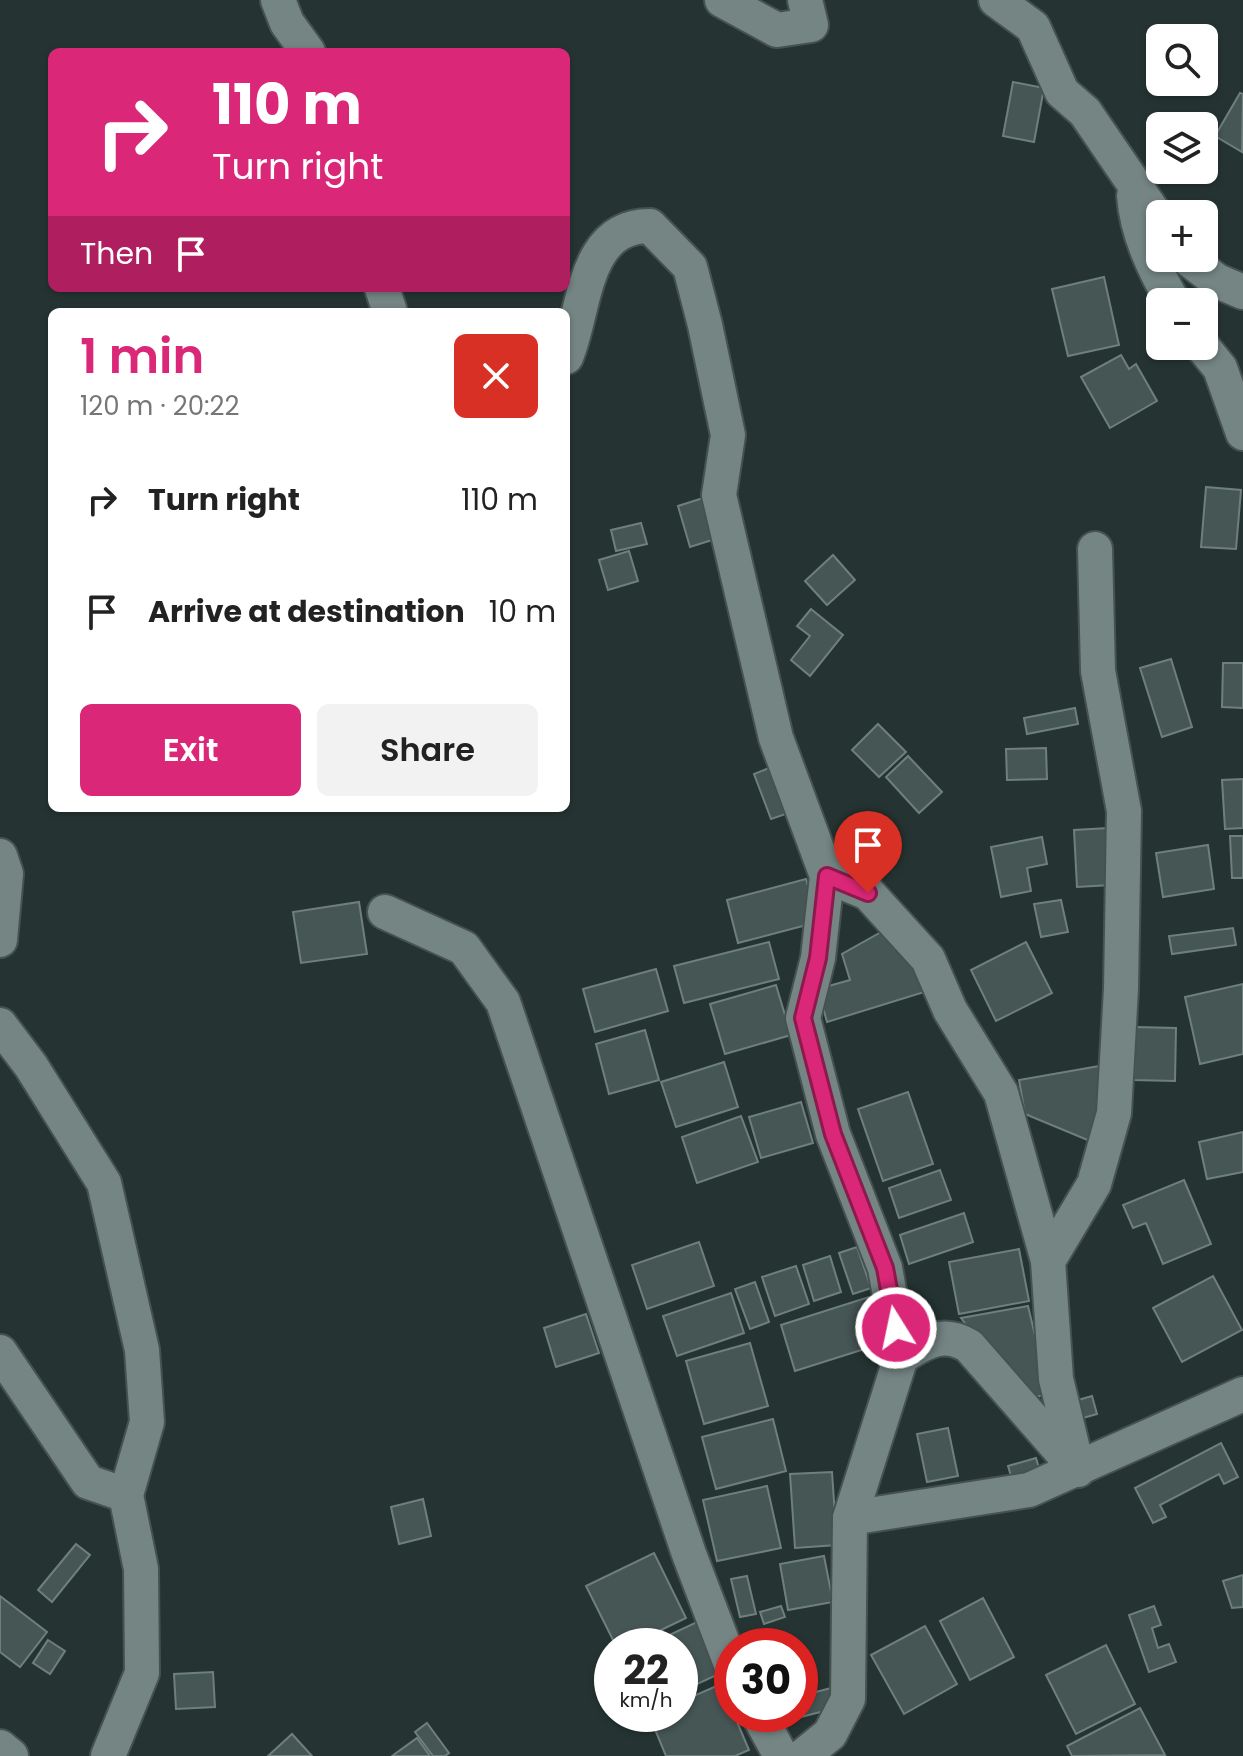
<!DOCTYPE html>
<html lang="en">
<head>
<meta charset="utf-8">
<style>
  :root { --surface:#fff; --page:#f2f2f2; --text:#222; --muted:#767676; --accent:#db2777 }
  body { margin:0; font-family:Poppins,sans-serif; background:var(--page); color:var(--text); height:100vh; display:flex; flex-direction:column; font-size:30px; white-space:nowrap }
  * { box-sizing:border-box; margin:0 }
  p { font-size:26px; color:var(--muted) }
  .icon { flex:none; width:44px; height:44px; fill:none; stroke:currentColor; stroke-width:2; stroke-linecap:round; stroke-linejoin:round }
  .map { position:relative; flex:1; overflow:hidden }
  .sheet { position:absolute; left:48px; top:308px; width:522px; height:504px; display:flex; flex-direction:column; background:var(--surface); border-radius:12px; box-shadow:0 2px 6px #0004 }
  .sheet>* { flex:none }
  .top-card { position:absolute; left:48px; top:48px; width:522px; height:244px; border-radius:12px; box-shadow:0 2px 6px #0004; background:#db2777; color:#fff; overflow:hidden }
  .controls { position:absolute; left:1146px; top:24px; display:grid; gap:16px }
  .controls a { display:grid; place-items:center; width:72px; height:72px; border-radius:12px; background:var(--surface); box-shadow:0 2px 6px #0004; font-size:40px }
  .speed { position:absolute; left:594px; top:1628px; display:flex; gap:16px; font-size:40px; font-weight:700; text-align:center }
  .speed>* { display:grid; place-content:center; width:104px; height:104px; border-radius:50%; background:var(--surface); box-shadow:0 2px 6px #0004; line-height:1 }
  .speed small { font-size:20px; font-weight:400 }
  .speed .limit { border:12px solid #d22; background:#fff; color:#111 }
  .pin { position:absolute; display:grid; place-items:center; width:68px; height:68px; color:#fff; margin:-82px -34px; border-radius:50% 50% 50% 0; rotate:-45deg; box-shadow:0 0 8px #0007 }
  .pin .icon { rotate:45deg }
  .me { position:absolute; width:88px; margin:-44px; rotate:350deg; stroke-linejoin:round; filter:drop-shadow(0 0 6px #0008) }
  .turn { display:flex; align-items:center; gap:28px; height:168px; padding:0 32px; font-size:36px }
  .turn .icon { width:104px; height:104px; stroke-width:2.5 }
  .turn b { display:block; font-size:56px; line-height:68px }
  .then { display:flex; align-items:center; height:76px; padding:0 32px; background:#0003; gap:16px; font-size:30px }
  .round { display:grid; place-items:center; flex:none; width:84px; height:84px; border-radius:12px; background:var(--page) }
  .headline { display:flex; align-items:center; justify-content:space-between; height:136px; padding:0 32px }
  h1 { font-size:48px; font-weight:600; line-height:60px; color:var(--accent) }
  .primary-button { display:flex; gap:16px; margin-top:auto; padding:16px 32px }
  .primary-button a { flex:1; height:92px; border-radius:12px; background:var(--accent); color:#fff; font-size:32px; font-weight:600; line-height:92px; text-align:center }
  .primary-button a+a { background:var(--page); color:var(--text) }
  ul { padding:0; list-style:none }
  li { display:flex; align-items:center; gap:24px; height:112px; padding:0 32px }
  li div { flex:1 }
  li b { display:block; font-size:30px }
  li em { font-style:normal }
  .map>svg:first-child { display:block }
  .building { fill:#465654; stroke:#6e7f7d; stroke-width:2 }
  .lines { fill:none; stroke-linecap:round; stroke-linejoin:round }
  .street-casing { stroke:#465251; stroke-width:38 }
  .street { stroke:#748584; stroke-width:34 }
  .route-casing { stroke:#8e194d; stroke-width:20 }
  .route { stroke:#db2777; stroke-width:14 }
</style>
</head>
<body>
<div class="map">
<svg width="1243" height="1756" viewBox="0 0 1243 1756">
  <rect width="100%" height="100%" fill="#253432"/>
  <g class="building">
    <polygon points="1013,82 1044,88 1034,142 1003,136"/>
    <polygon points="1240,93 1243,94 1242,152 1215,136"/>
    <polygon points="1104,277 1119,345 1068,356 1052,289"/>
    <polygon points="1121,355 1129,369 1136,364 1157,401 1110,428 1081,377"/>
    <polygon points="1206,487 1241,490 1236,549 1201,547"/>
    <polygon points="703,498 715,539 690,547 678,506"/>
    <polygon points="641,523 647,544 616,551 611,530"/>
    <polygon points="629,551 638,581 608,590 599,560"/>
    <polygon points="833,555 855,580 827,605 805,581"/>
    <polygon points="811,609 843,635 810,676 791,660 810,636 797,626"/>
    <polygon points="1171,659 1192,727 1162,737 1140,668"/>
    <polygon points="1223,663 1243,663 1243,708 1222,707"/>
    <polygon points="1075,708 1078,724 1027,734 1024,718"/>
    <polygon points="878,724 906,752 879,777 852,750"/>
    <polygon points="1046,748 1047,779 1007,780 1006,749"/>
    <polygon points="908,756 942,792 919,813 886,777"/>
    <polygon points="769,768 786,814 771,819 754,774"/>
    <polygon points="1243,779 1243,828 1225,829 1222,780"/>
    <polygon points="1108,828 1111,885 1077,887 1074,830"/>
    <polygon points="1230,836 1243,836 1243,878 1232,878"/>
    <polygon points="1042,837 1047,864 1027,868 1031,891 1001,897 991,847"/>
    <polygon points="1208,845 1214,889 1163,897 1156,853"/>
    <polygon points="806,879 818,922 738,943 727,900"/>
    <polygon points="1061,900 1068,932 1041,937 1034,904"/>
    <polygon points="359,902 367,954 301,963 293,912"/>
    <polygon points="890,927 934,989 827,1022 818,989 850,980 842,954"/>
    <polygon points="1233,928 1236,945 1172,954 1169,936"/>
    <polygon points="769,942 779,979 684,1003 674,966"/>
    <polygon points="1026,942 1052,993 996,1021 971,970"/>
    <polygon points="656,969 668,1011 595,1032 583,989"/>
    <polygon points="1243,984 1243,1054 1200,1064 1185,997"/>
    <polygon points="776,985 791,1035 725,1054 710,1004"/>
    <polygon points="1135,1027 1176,1028 1175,1081 1134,1080"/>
    <polygon points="645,1030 659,1080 609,1094 596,1044"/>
    <polygon points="724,1062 738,1107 676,1127 661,1082"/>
    <polygon points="1105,1065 1102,1146 1025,1114 1019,1080"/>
    <polygon points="908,1092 933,1164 883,1181 858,1109"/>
    <polygon points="801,1102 813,1143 761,1158 749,1117"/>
    <polygon points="741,1116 758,1162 697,1183 682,1137"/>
    <polygon points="1243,1132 1243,1172 1207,1179 1199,1142"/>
    <polygon points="940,1170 951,1200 899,1218 889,1188"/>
    <polygon points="1184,1180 1211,1244 1163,1264 1146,1223 1133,1228 1123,1205"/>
    <polygon points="964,1213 973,1242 909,1264 900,1235"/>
    <polygon points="699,1242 714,1286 647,1309 632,1265"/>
    <polygon points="857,1247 871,1288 853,1294 839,1253"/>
    <polygon points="1019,1249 1029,1301 959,1314 949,1262"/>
    <polygon points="830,1256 841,1292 814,1301 803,1265"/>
    <polygon points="796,1266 809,1304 775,1316 762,1277"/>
    <polygon points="1213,1276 1242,1330 1182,1362 1153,1308"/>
    <polygon points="755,1282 769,1322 750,1329 735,1289"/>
    <polygon points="731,1293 744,1333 677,1356 663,1316"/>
    <polygon points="872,1296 874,1346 795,1371 781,1325"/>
    <polygon points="1028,1306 1049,1394 1022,1400 961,1318"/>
    <polygon points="586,1314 599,1353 556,1367 544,1328"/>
    <polygon points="750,1343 768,1406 704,1424 686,1361"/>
    <polygon points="1092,1396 1097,1414 1083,1418 1078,1400"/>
    <polygon points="773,1419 786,1471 716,1489 702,1437"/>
    <polygon points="948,1428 958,1476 927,1482 917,1434"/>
    <polygon points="1221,1443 1238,1477 1224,1484 1219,1474 1160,1505 1166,1517 1153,1523 1135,1488"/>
    <polygon points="1036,1458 1041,1475 1013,1483 1008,1466"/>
    <polygon points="832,1472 837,1545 795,1548 790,1474"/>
    <polygon points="767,1486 781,1548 717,1561 703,1500"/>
    <polygon points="423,1499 431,1536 399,1544 391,1507"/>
    <polygon points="76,1544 90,1555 52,1602 38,1590"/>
    <polygon points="654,1553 686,1618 628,1646 616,1646 586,1586"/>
    <polygon points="824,1556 833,1602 788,1610 780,1564"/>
    <polygon points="1243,1575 1243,1607 1232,1608 1223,1581"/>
    <polygon points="747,1576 756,1614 740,1617 731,1579"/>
    <polygon points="0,1596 47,1632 20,1667 0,1652"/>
    <polygon points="983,1598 1014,1657 970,1680 940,1621"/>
    <polygon points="781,1606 785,1617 764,1624 760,1612"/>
    <polygon points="1154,1606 1161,1625 1152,1628 1158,1648 1169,1644 1176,1662 1149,1672 1129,1615"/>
    <polygon points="697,1622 721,1673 680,1692 680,1646 646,1646"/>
    <polygon points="925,1626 957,1684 904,1714 871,1655"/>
    <polygon points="48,1640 65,1651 50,1674 33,1663"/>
    <polygon points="1106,1645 1135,1704 1076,1734 1046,1675"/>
    <polygon points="213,1672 215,1707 176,1709 174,1674"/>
    <polygon points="721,1684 749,1750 735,1756 666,1756 649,1715 680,1714 680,1702"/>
    <polygon points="835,1687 840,1707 793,1719 792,1714 800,1714 800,1696"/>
    <polygon points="1140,1708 1165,1755 1072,1756 1067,1746"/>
    <polygon points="427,1723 449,1753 445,1756 433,1756 415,1732"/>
    <polygon points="292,1734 312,1756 268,1756"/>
    <polygon points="417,1738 430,1756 392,1756"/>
  </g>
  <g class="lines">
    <g class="street-casing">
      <g id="street">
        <polyline points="278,0 287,23 308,52"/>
        <polyline points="722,0 777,30 811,25 805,0"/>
        <polyline points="996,0 1033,27 1062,92 1085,112 1160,222"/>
        <path d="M1134 196C1137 234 1154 269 1173 302"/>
        <polyline points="1187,258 1217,281 1243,292"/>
        <polyline points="382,288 390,312"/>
        <polyline points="1202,346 1220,368 1243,433"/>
        <path d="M566 357C586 309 582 226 650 226L690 267 705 325 728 435 719 495 776 738 827 876 818 958 803 1018 833 1134 885 1268 901 1357 850 1518 848 1699 830 1734 803 1756"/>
        <polyline points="0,856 6,874 0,940"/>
        <polyline points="827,876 868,893 928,959 950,1010 1001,1093 1048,1261"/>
        <polyline points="385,912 464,948 503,1002 689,1554 732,1667"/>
        <polyline points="0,1025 31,1066 104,1183 142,1350 147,1422 126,1495 141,1569 142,1673 108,1756"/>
        <polyline points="0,1352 88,1482 126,1495"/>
        <path d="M901 1357C925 1342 943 1330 969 1346L1074 1466"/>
        <polyline points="1078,1470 1056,1379 1048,1261 1094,1184 1114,1113 1121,989 1124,811 1098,671 1095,549"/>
        <polyline points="850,1518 1029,1490 1243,1394"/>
        <polyline points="758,1714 781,1756"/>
        <polyline points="0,1747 11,1756"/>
      </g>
    </g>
    <use href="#street" class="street"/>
  </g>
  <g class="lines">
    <g class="route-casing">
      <polyline id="route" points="868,893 827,876 818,958 803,1018 833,1134 885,1268 896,1328"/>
    </g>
    <use href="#route" class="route"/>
  </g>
</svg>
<div class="controls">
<a><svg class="icon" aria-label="search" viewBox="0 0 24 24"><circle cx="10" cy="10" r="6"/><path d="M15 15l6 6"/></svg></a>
<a><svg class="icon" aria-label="layers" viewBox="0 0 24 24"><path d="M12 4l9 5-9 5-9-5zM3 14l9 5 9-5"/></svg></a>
<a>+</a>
<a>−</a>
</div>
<div class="speed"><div>22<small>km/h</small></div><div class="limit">30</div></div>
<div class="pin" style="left:868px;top:893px;background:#d93025"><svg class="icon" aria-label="arrive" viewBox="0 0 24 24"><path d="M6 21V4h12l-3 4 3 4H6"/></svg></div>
<svg class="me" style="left:896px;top:1328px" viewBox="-20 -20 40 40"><circle r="17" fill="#db2777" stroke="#fff" stroke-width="3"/><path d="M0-11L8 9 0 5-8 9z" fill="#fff"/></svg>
<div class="top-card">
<div class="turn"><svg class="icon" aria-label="right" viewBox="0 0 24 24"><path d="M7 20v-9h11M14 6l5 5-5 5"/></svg><div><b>110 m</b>Turn right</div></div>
<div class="then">Then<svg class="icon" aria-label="arrive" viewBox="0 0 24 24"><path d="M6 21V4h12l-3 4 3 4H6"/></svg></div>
</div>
<section class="sheet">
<div class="headline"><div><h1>1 min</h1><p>120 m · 20:22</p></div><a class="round" style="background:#d93025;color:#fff"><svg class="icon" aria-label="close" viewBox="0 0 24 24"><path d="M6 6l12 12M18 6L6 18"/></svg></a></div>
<ul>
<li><svg class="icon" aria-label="right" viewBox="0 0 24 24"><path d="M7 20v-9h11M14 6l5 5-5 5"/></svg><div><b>Turn right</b></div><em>110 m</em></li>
<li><svg class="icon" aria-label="arrive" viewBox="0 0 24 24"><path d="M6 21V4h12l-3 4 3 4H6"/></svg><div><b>Arrive at destination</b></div><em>10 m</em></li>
</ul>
<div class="primary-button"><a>Exit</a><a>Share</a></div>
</section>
</div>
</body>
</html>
